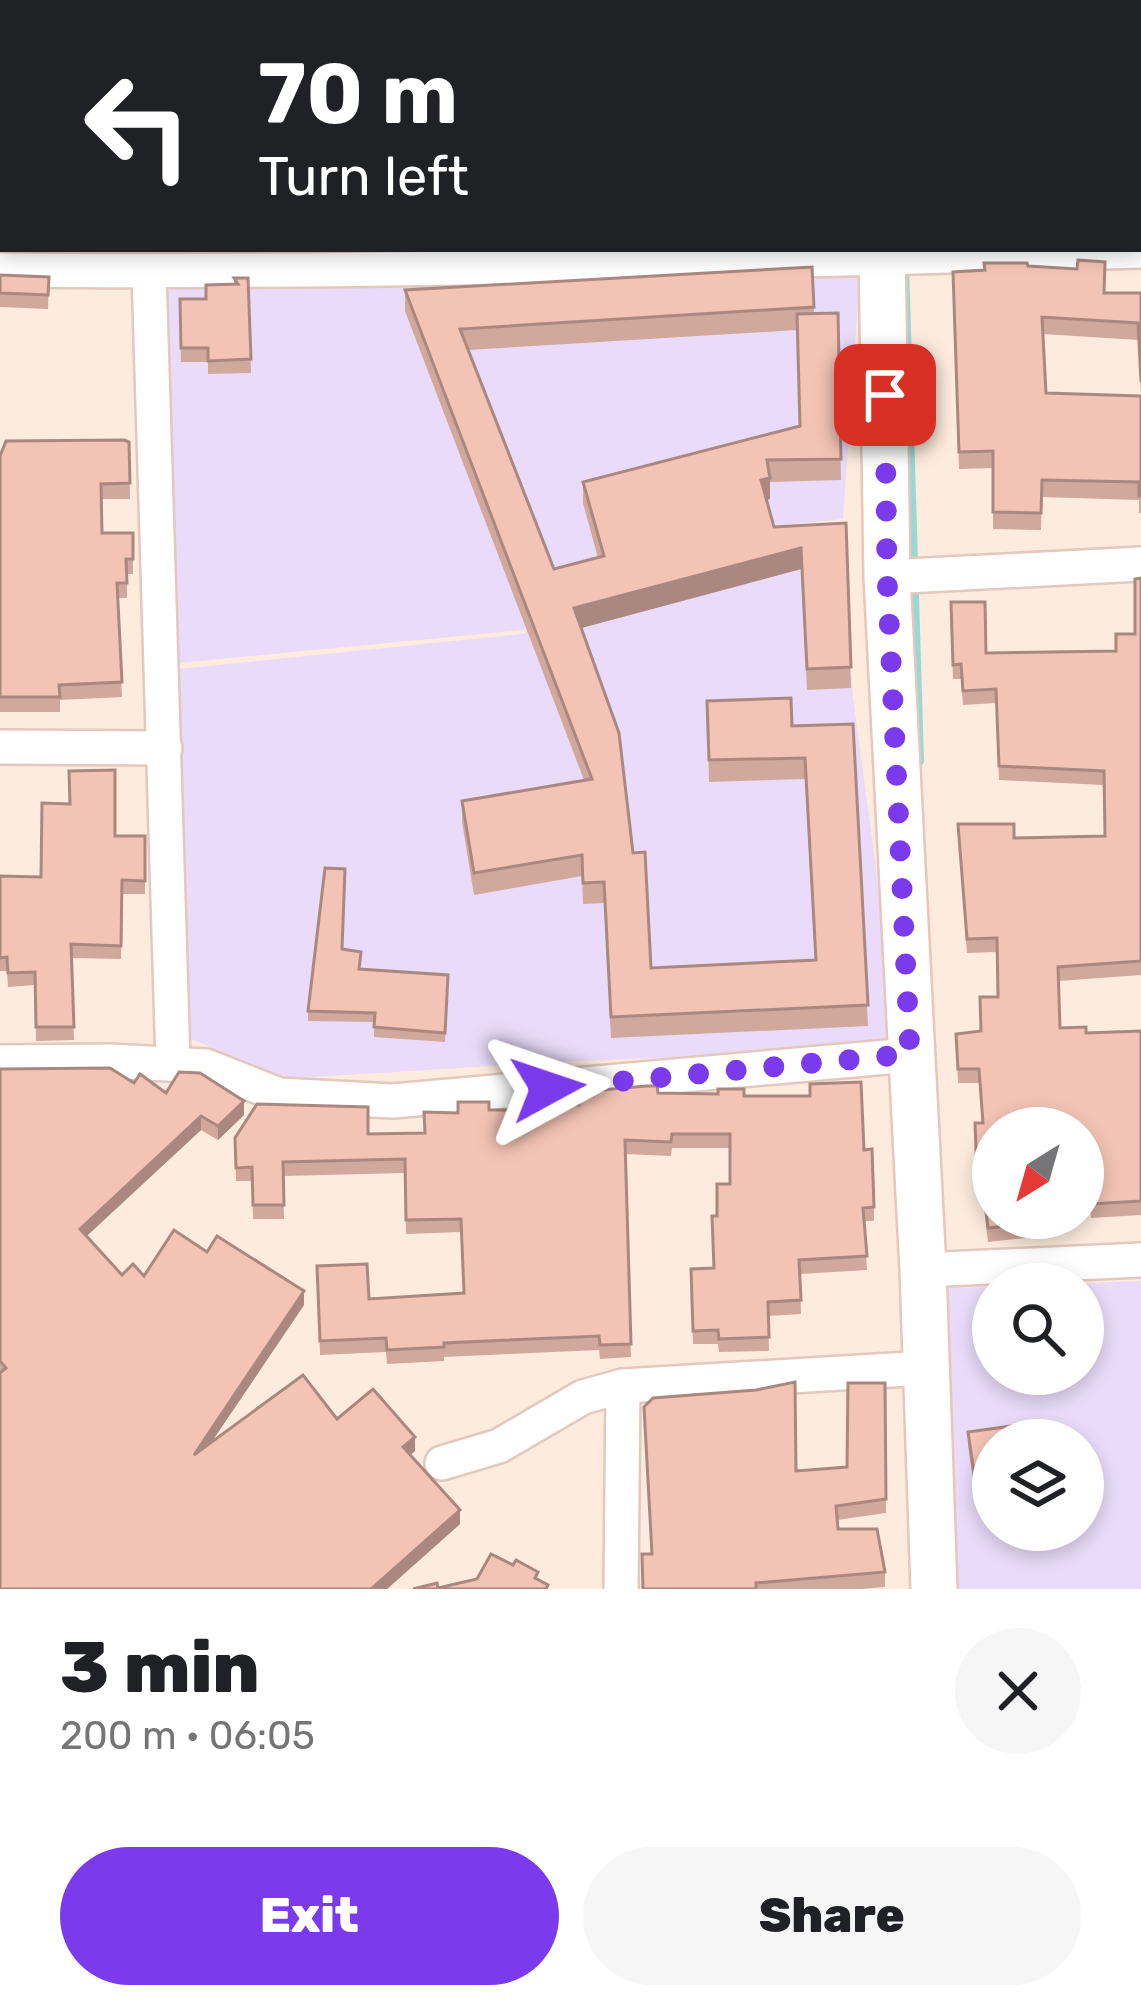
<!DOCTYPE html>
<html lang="en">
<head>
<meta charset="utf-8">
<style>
  :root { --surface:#fff; --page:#f6f6f6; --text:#202124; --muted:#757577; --accent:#7c3aed }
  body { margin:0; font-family:Rubik,sans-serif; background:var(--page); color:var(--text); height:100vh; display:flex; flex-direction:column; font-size:45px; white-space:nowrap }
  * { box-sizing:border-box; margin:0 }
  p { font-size:39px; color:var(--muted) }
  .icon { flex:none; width:66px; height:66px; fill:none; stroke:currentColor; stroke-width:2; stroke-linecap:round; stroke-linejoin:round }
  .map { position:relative; height:1589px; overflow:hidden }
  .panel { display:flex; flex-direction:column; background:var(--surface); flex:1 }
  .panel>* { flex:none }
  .guide { position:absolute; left:0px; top:0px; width:1143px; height:252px; box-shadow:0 6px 18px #0003; background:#202124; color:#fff; overflow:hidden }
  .needle { width:78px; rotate:217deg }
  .buttons { position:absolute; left:972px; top:1107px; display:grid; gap:24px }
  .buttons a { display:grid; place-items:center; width:132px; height:132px; border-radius:50%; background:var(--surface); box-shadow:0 6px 18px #0003; font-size:60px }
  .pin { position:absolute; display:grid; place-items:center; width:102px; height:102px; color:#fff; margin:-51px; border-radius:24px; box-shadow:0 6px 18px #0006 }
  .me { position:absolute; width:132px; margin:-66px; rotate:85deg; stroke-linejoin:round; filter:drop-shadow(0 0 9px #0008) }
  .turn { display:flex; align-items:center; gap:42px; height:252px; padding:0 60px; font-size:54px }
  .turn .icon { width:156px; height:156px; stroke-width:2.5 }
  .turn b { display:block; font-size:84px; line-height:102px }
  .round { display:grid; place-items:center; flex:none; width:126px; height:126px; border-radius:63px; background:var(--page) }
  .headline { display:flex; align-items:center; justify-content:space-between; height:204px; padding:0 60px }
  h1 { font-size:72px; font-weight:800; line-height:90px }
  .action { display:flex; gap:24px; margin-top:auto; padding:24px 60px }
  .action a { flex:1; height:138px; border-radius:72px; background:var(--accent); color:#fff; font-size:48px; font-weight:800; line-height:138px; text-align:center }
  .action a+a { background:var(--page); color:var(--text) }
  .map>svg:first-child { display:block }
  .education { fill:#e9dbf9; fill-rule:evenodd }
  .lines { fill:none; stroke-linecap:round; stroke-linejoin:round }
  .stream { stroke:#98d9d7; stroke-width:10 }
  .street-casing { stroke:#e3c8bd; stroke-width:38 }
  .secondary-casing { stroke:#e8c7ba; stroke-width:50 }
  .street { stroke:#fff; stroke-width:33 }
  .secondary { stroke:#fff; stroke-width:45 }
  .wall { fill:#d1a89c; fill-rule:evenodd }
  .shaded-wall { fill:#aa887f }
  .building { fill:#f3c3b5; stroke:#aa887f; stroke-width:3 }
  .route { stroke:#7c3aed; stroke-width:21; stroke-dasharray:0 37.8 }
</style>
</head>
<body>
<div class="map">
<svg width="1141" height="1589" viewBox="0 0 1141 1589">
  <rect width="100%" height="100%" fill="#fdebde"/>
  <g class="education">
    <polygon points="860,272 843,519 767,527 523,630 177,663 162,284"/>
    <polygon points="841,527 853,697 900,1047 536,1063 282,1079 185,1036 179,669 522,634 573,613"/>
    <path d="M1141 1281V1589H957L946 1288 993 1287V1374H1083V1284H1063ZM993 1440H1083V1530H993Z"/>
  </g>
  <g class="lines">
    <polyline class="stream" points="904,264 919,761"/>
    <g class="street-casing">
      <g id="street">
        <path d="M0 270C380 274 761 261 1141 251"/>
        <polyline points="149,272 173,1063"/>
        <polyline points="887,577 1141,564"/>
        <polyline points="0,747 165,748"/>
        <polyline points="0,1062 109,1061 206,1066 279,1095 393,1101 910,1055"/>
        <polyline points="923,1270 1141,1260"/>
        <polyline points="442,1463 499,1446 583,1397 623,1386 926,1368"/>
        <polyline points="621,1589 623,1386"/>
      </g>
    </g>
    <g class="secondary-casing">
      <g id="secondary">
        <polyline points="866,0 866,3"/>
        <polyline points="882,249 887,577 923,1270 934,1589"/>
      </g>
    </g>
    <use href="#street" class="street"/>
    <use href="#secondary" class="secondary"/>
  </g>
  <g class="wall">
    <polygon points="3,154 3,249 52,249 0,250 0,163"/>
    <path d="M1028 266 1105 293H1141V513H1139V500L1042 497 1041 530 993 529V468L959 469 953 272ZM1043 334 1138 340 1141 396 1046 393Z"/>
    <path d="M812 267 814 314 838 313 841 480 770 482V499L767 500 774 527 846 523 851 688 807 690 801 569 581 628 633 853 651 968 815 960 805 779 709 782 707 701 792 726 853 724 868 1026 611 1038 604 903 583 904 582 876 474 895 462 822V801L584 780 405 311V290ZM797 330 799 426 583 482V503L598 558 554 569 468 350Z"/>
    <polygon points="0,275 49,277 48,309 0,307"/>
    <polygon points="234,278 248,278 251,373 208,374 208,362 181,362 180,299 206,299 234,284"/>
    <polygon points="129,442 130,499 101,499 102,533 133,533 133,574 127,574 127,598 117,598 122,697 60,700 60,712 0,712 0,456"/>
    <polygon points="1141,578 1141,975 1059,981 1060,1028 1086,1033 1141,1031 1141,1215 1091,1218 1089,1186 1083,1187 1083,1128 993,1128 1025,1218 1026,1238 988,1242 982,1190 977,1190 975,1123 982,1123 979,1083 958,1083 956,1034 981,1031 998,997 997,952 967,953 958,824 1014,838 1105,836 1104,785 999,780 996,703 963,705 961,679 953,679 951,602 986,653 1116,651 1135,634"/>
    <polygon points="115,836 145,836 145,894 122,894 121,959 71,958 74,1040 36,1041 35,985 8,987 7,971 0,971 0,876 41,877"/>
    <polygon points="342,949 360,969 448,975 445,1042 374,1037 374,1022 308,1021 308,1011"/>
    <polygon points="0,1069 134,1083 244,1115 218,1140 201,1130 87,1236 122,1275 144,1276 207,1252 304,1305 212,1441 337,1419 415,1451 410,1455 460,1524 387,1589 0,1589"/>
    <polygon points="658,1093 744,1096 864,1150 874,1207 874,1221 864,1221 867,1270 800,1274 801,1314 768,1316 769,1351 719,1352 718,1344 693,1344 691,1269 714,1268 717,1216 730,1184 730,1148 672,1148 671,1156 625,1154 631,1357 600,1359 599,1350 444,1357 444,1361 387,1364 386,1352 320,1355 317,1266 369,1299 464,1293 461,1232 406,1234 405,1173 283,1176 284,1219 253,1219 252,1181 236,1181 235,1138 424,1133 458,1113 489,1110 555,1110"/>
    <polygon points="885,1383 886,1513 837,1520 838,1529 885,1572 885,1587 862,1589 643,1589 796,1471 847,1467"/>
    <polygon points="968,1432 993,1440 993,1498 976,1501 968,1446"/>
  </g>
  <g class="shaded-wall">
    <polygon points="770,478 770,499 761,501 761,480"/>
    <polygon points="801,548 801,569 574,630 574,608"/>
    <polygon points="244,1101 244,1115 218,1140 218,1126"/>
    <polygon points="201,1116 201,1130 80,1242 80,1229"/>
    <polygon points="304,1291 304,1305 194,1468 194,1455"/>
    <polygon points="415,1437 415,1451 403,1461 403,1447"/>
    <polygon points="460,1510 460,1524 387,1589 371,1589"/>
  </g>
  <g class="building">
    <polygon points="24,0 108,0 108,3 23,3"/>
    <rect x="196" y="0" width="460" height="3"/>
    <rect x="748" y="0" width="87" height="3"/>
    <polygon points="1058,0 1141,0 1141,184 1140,3 1058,3"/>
    <polygon points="3,154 3,236 0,236 0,163"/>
    <polygon points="1078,260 1105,262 1104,293 1141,293 1141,382 1138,323 1042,317 1046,393 1141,396 1141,496 1139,496 1139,482 1042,480 1041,513 993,512 993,451 959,452 953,272 985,270 984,263 1027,263 1028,266 1077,269"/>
    <polygon points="812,267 814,307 460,329 554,569 604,556 583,482 800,426 797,314 838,313 841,459 767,460 770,478 761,480 774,527 846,523 851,667 807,669 801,548 574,608 619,733 633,853 645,852 651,968 816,960 805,758 709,760 707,701 791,698 792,726 853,724 868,1005 611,1017 604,882 583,883 582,855 474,873 462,801 592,779 405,290"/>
    <polygon points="0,275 49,277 48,295 0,293"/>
    <polygon points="234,278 248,278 251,359 208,361 208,348 181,348 180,299 206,299 206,285 238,284"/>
    <polygon points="124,440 129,442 130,483 101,484 102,533 133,533 133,559 126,559 127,583 117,583 122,682 59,685 60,697 0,697 0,456 6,441"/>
    <polygon points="1141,578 1141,961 1058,967 1060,1028 1086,1027 1086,1033 1141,1031 1141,1201 1091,1204 1089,1172 1083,1173 1083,1128 993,1128 993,1218 1025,1218 1026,1224 988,1228 982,1176 977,1176 975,1123 983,1123 979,1069 958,1069 956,1034 981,1031 980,997 998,997 997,938 967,939 958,824 1014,824 1014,838 1105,836 1104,771 999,766 996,689 963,691 961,664 953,665 951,602 985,602 986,653 1116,651 1116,634 1135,634 1135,579"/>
    <polygon points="115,770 115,836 145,836 145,881 122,880 121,946 71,944 74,1027 36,1027 35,972 8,973 7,957 0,958 0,876 41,877 42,803 70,804 69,771"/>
    <polygon points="325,868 345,869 342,949 361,952 359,969 448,975 445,1033 374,1027 375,1013 308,1011"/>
    <polygon points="110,1068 134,1083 140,1074 166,1093 179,1072 200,1073 244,1101 218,1126 201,1116 80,1229 122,1275 133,1264 144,1276 174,1230 207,1252 217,1236 304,1291 194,1455 303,1375 337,1419 373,1389 415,1437 403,1447 460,1510 371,1589 0,1589 0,1373 6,1368 0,1361 0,1069"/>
    <polygon points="861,1082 864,1150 872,1149 874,1207 863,1208 867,1256 799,1260 801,1300 768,1302 769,1337 719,1339 718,1330 693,1331 691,1269 714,1268 712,1216 717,1216 717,1184 730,1184 730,1134 672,1134 671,1142 625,1140 631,1344 600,1345 599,1336 444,1343 444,1347 387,1350 386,1338 320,1341 317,1266 367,1264 369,1299 464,1293 461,1219 406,1220 405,1159 283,1162 284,1205 253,1205 252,1167 236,1168 235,1138 257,1104 368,1107 368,1134 425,1133 424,1112 458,1113 458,1102 489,1102 489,1110 555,1110 554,1105 579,1105 578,1092 646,1086 657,1086 658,1093 718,1094 718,1089 744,1089 744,1096 810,1096 810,1084"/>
    <polygon points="795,1382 796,1471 847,1467 848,1383 885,1383 886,1499 836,1506 838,1529 877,1529 885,1572 756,1583 756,1589 643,1589 642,1554 652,1554 644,1407 653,1398 756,1390"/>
    <polygon points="1019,1425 1022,1440 993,1440 993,1484 976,1486 968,1432"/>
    <polygon points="491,1554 513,1565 516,1560 538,1572 535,1578 548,1585 546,1589 413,1589 437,1583 438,1588 477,1579"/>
  </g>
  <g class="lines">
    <polyline class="route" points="548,1088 910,1054 887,577 885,395"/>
  </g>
</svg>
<div class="buttons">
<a><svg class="needle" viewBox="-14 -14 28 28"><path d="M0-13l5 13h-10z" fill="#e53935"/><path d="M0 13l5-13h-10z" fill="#757577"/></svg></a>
<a><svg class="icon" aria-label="search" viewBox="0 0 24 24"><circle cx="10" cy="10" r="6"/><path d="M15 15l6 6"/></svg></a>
<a><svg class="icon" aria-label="layers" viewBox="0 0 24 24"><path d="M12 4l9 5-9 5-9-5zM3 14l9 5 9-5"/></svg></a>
</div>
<div class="pin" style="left:885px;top:395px;background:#d93025"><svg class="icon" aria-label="arrive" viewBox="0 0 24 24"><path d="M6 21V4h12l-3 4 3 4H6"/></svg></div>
<svg class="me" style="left:548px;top:1088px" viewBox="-20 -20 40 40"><path d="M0-17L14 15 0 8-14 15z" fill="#7c3aed" stroke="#fff" stroke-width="4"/></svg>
<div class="guide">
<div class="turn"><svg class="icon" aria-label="left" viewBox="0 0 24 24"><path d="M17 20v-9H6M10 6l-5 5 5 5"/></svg><div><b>70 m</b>Turn left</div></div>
</div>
</div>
<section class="panel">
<div class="headline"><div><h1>3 min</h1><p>200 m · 06:05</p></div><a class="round"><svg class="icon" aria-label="close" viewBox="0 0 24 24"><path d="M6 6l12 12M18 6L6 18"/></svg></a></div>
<div class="action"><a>Exit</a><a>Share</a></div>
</section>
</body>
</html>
